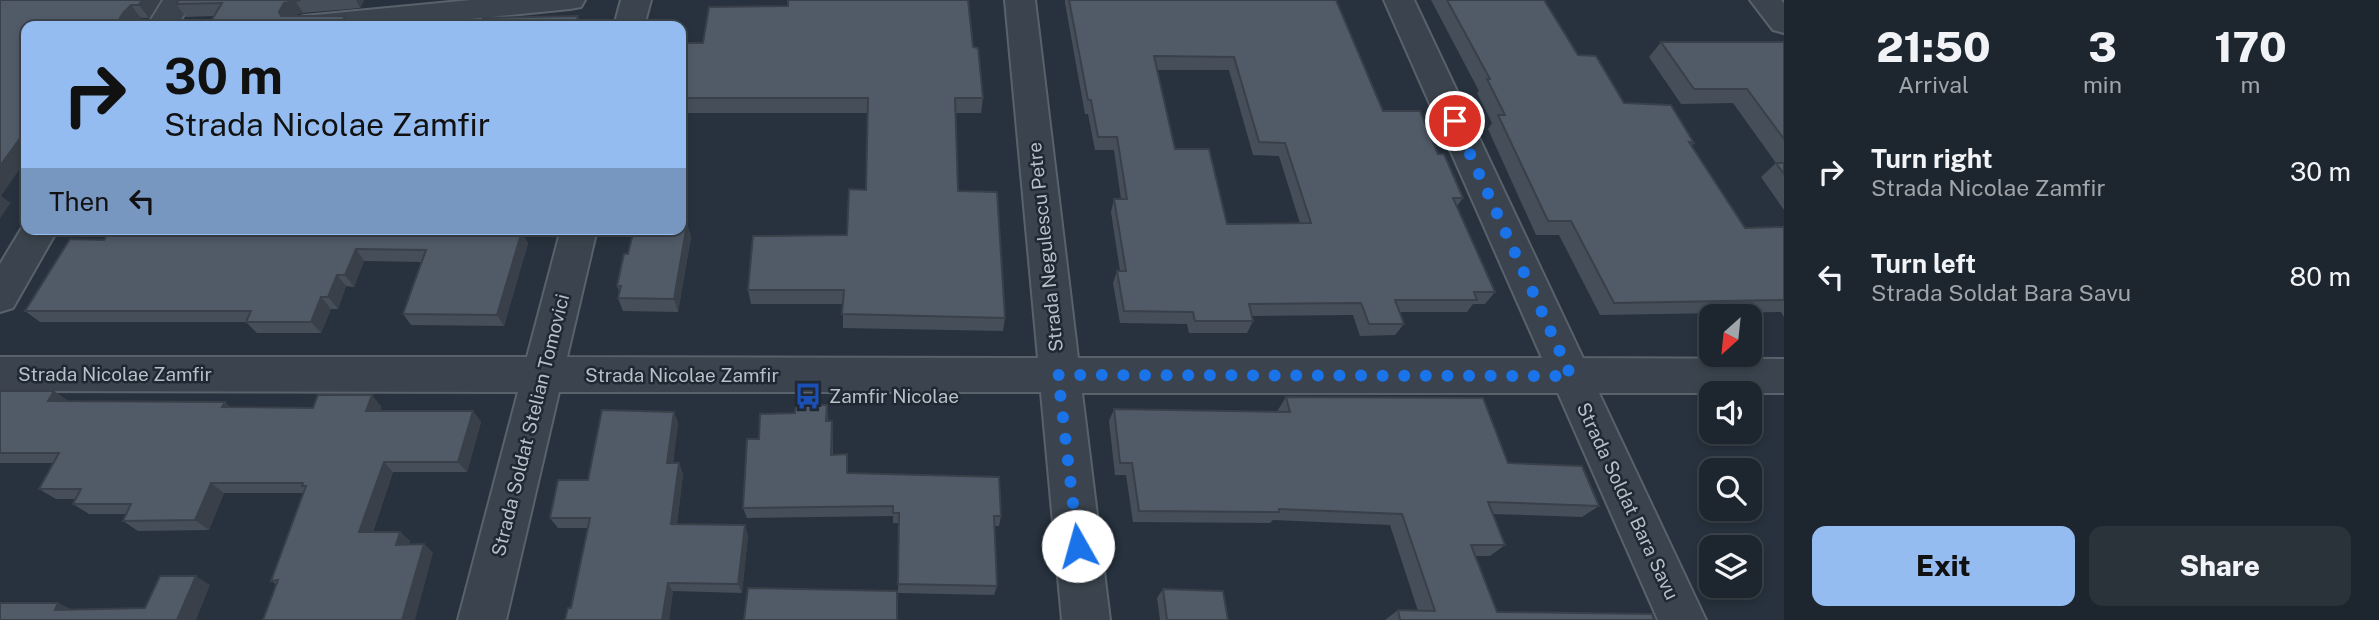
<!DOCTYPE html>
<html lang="en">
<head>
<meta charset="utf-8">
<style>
  :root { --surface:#1d262e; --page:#2a323a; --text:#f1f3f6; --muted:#a0a5aa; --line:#3b434a; --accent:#95bcf0 }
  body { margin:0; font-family:"Public Sans",sans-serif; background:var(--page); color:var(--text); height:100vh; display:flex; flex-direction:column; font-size:26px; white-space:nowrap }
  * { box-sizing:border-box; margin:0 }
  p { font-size:23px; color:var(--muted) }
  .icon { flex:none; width:38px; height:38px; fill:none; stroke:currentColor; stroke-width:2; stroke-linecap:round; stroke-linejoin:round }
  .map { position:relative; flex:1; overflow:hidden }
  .details { display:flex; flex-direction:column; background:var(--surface); width:595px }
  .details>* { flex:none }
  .top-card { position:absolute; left:21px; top:21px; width:665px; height:214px; border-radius:14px; box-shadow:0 4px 10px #0003,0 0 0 2px var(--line); background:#95bcf0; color:#111; overflow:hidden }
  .needle { width:46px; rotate:207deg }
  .controls { position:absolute; left:1699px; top:304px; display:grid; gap:14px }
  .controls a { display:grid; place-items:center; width:63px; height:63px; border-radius:14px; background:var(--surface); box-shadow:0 4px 10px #0003,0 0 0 2px var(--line); font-size:35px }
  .pin { position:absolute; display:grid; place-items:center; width:60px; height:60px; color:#fff; margin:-30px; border:4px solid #fff; border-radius:50%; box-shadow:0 2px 7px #0007 }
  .me { position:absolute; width:77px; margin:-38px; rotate:353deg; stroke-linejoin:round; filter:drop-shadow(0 0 5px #0008) }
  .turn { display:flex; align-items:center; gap:24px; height:147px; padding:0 28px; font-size:32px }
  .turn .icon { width:91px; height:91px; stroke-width:2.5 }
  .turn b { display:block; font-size:49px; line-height:60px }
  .then { display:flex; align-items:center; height:66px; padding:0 28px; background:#0003; gap:14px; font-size:26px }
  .eta { display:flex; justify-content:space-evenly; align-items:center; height:119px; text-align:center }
  .eta b { font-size:42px; font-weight:800; line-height:49px }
  .button { display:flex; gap:14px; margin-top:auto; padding:14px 28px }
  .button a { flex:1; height:80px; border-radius:14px; background:var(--accent); color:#111; font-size:28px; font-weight:800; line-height:80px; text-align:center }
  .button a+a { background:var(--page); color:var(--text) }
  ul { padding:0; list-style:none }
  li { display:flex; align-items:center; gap:21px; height:105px; padding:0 28px }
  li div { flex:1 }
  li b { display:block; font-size:26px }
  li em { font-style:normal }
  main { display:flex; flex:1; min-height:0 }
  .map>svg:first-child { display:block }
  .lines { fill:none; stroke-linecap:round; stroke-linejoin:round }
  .minor-casing { stroke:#59626b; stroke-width:4 }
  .tertiary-casing { stroke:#59626b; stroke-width:4 }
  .minor { fill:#3b444e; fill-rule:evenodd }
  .tertiary { fill:#3b444e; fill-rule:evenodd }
  .wall { fill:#464e59; fill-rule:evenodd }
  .shaded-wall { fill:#394049 }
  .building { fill:#515b68; stroke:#394049; stroke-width:2; fill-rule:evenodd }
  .route { stroke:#1a73e8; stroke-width:12; stroke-dasharray:0 21.6 }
  .labels { text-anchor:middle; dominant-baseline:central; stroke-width:5; stroke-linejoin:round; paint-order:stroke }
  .street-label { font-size:19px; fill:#b7bfc8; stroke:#202933 }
  .poi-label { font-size:19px; fill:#b7bfc8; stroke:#202933; text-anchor:start }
</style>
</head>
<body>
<main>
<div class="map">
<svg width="1784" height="620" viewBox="0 0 1784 620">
  <rect width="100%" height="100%" fill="#27323e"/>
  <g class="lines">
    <g class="minor-casing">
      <g id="minor">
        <polygon points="471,0 585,0 581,7 570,9 401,26 289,26 293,19 304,16"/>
        <polygon points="621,0 651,0 644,26 614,26"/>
        <polygon points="1005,0 1035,0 1078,358 1542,358 1384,0 1414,0 1583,358 1784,359 1784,393 1599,393 1706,620 1658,620 1558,393 1082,393 1110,620 1062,620 1041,392 559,392 506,620 458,620 518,392 0,391 0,357 527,357 561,229 597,229 567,357 1038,358"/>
        <polygon points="1750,0 1781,0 1784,3 1784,33 1773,30"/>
      </g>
    </g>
    <g class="tertiary-casing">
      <g id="tertiary">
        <polygon points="163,0 193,0 177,26 147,26"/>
        <polygon points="26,221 26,229 58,229 13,308 0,312 0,264"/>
      </g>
    </g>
    <use href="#minor" class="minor"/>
    <use href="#tertiary" class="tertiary"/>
  </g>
  <g class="wall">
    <polygon points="0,0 160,0 149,18 141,18 133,26 26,26 1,196 10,203 0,218"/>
    <polygon points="179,0 364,0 360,8 303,13 186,17 176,4"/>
    <path d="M1065 0H1336L1383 111 1438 154 1463 198 1457 206 1495 292 1485 304H1473L1467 312H1400L1404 324 1395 335 1360 336 1353 315 1252 316 1253 321 1247 333H1189L1187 324 1120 323 1113 283 1117 271H1120L1111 212 1114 199H1121L1114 150H1095L1088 114H1085L1065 3ZM1157 70H1229L1253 155 1279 156 1300 223 1227 224 1175 149Z"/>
    <polygon points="1431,0 1544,0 1578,55 1624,103 1694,143 1691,146 1745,228 1784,227 1784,317 1781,312 1600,315 1559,235 1536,235 1488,129 1492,123 1477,93 1479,91"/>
    <polygon points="968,9 973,47 983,98 981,113 955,113 958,191 1005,318 1003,331 843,328 843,304 751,304 748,290 847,235 866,190 868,113 681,113 681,43 703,43"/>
    <polygon points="1661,42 1784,42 1784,210 1761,177 1776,163 1733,103 1681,104 1649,57"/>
    <polygon points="687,224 691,237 678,312 623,311 618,298 620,293 617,286 628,254"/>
    <polygon points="110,229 517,229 517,231 528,243 504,326 411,325 403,314 421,262 364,261 354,287 346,286 338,309 331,309 321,333 257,333 246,322 40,322 25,311 104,240"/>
    <polygon points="0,391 54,391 68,401 231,407 313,408 381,406 380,411 473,411 481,422 467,472 393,472 373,532 400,532 410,541 409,544 424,544 433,553 276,584 271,581 303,493 224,493 209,530 138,531 123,521 126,514 89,514 73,504 76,499 56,499 39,489 53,463 0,463"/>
    <polygon points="1286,397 1508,463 1599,506 1582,517 1493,514 1505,545 1490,556 1475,556 1497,612 1654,620 1385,620 1398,610 1418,611 1390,525 1273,520 1270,523 1133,522 1126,475 1115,475 1109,421 1114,409 1278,412 1278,410"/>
    <polygon points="827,405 828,421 832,421 833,432 833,455 848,465 848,473 1001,516 999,526 994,526 997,586 994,595 898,593 899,523 893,523 893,516 747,518 743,508 759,439 795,413"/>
    <polygon points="674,412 678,423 673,463 679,463 683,474 677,524 748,535 742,593 673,591 669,620 565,620 571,608 588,528 558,528 550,518 588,480"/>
    <polygon points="1163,589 1228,620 1160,620 1157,598"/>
  </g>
  <g class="shaded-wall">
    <polygon points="142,0 160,0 149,18 139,5"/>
    <polygon points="295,0 303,13 292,16 287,25 279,12 284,3"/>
    <polygon points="356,0 364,0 360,8"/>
    <polygon points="131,5 141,18 133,26 115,26 123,13"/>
    <polygon points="345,16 351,26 340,26"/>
    <polygon points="578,16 581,26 575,26"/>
    <polygon points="26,130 26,160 1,196 10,203 0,218 0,166"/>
    <polygon points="687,224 691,237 678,312 674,299"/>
    <polygon points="522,231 528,243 504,326 497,315"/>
    <polygon points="356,249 364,261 354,287 345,275"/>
    <polygon points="337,275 346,286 338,309 328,297"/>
    <polygon points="321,297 331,309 321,333 311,322"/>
    <polygon points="54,391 69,402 48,401"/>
    <polygon points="372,395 381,406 376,422 366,411"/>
    <polygon points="225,402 237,413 222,407"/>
    <polygon points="473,411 481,422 467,472 458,462"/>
    <polygon points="674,412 678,423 672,474 667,463"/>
    <polygon points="832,421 833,432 832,466 831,455"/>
    <polygon points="384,462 393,472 370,541 359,532"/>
    <polygon points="679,463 683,474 676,533 671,524"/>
    <polygon points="211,483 224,493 209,530 195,520"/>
    <polygon points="745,525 748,535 742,593 738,584"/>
    <polygon points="400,532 410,541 407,554 396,545"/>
    <polygon points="424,544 433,553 415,620 402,620"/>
    <polygon points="196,576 210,585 196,620 177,620"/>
    <polygon points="668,583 673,591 669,620 662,620"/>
    <polygon points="58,603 75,611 55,610"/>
  </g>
  <g class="building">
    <polygon points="0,0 142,0 139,5 131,5 123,13 115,26 26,26 26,130 0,166"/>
    <polygon points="179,0 301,0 284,3 279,12 281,16 345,16 340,26 208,26 222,3 176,4"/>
    <polygon points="788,0 968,0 973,47 978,48 983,98 955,98 958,191 997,192 1005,318 842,314 844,290 748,290 753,236 847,235 849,189 866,190 868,98 681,98 681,43 703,43 709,7 788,6"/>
    <path d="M1069 0H1336L1383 111H1420L1438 154H1444L1463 198H1453L1495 292H1474L1477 300H1395L1404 324H1369L1361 303 1249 304 1253 321H1195L1193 312 1124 311 1117 271H1126L1114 199H1127L1117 137H1098L1091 100H1088ZM1154 56 1234 57 1259 142 1285 143 1311 223 1227 224 1209 149H1175Z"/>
    <polygon points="1447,0 1544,0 1578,55 1596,56 1624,103 1671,105 1694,143 1689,142 1745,228 1784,227 1784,300 1614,303 1571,221 1548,221 1498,115 1505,115 1487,79 1490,79"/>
    <polygon points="578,16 575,26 480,26 483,18"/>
    <polygon points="1661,42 1784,42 1784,139 1747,89 1694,89"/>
    <polygon points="1776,163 1784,163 1784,174"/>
    <polygon points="681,224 687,224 674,299 618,298 621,286 617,286 624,254 628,254 634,229 681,229"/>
    <polygon points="110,229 508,229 507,231 522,231 497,315 403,314 426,250 356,249 345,275 337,275 328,297 321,297 311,322 246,322 251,311 25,311 70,239 104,240"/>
    <polygon points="0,391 54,391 48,401 225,402 222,407 313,408 318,395 372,395 366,411 473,411 458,462 384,462 359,532 400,532 396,545 424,544 402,620 263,620 278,580 271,581 306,486 302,486 303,483 211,483 195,520 123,521 131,504 73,504 81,489 39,489 59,453 0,453"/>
    <polygon points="1286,397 1483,398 1508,463 1582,466 1599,506 1488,502 1505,545 1471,545 1497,612 1652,614 1654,620 1400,620 1398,610 1435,611 1402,514 1279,509 1279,512 1139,511 1132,463 1120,463 1114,409 1290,412"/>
    <polygon points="796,405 827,405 826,421 832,421 831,455 847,454 847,473 999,477 1001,516 994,516 997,586 898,584 899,513 893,513 893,506 743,508 747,439 759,439 760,414 795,413"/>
    <polygon points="602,410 674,412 667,463 679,463 671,524 745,525 738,584 668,583 662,620 565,620 568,608 571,608 590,518 550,518 558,480 588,480"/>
    <polygon points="160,576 196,576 177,620 0,620 0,603 58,603 55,610 145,608"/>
    <polygon points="748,588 897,591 897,620 744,620"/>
    <polygon points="1163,589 1223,591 1228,620 1167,620"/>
  </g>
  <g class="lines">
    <polyline class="route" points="1078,546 1058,375 1571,376 1455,121"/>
  </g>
  <defs>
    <g id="bus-bare" transform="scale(2.1)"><path d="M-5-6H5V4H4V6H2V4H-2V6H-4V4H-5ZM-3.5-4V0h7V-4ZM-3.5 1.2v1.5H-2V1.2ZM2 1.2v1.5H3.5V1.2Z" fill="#1a4fb4" stroke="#202933" stroke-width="2.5" paint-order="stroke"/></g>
  </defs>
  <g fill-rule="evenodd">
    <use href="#bus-bare" x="808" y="396"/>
  </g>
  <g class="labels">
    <g class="street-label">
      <text transform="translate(1045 247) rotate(-96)">Strada Negulescu Petre</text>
      <text x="115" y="374">Strada Nicolae Zamfir</text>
      <text x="682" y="375">Strada Nicolae Zamfir</text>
      <text transform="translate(530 425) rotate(-76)">Strada Soldat Stelian Tomovici</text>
      <text transform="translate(1628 501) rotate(65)">Strada Soldat Bara Savu</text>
    </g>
    <g class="poi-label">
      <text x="829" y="396">Zamfir Nicolae</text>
    </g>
  </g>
</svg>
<div class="controls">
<a><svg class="needle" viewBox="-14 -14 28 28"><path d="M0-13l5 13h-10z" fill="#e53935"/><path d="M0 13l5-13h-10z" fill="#a0a5aa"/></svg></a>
<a><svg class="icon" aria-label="sound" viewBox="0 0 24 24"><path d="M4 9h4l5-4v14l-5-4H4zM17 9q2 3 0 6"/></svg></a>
<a><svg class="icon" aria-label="search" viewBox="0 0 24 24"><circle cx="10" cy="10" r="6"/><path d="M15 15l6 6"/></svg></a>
<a><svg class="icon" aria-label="layers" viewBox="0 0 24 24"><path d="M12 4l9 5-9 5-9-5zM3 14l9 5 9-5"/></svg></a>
</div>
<div class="pin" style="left:1455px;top:121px;background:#d93025"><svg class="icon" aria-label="arrive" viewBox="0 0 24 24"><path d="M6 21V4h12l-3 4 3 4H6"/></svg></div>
<svg class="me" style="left:1078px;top:546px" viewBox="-20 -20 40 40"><circle r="19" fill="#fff"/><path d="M0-13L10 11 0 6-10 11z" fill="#1a73e8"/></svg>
<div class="top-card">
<div class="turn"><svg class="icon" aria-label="right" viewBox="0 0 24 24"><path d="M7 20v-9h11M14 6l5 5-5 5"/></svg><div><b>30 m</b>Strada Nicolae Zamfir</div></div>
<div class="then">Then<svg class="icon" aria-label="left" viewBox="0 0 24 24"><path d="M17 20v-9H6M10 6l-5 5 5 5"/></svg></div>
</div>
</div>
<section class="details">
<div class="eta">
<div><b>21:50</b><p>Arrival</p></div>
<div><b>3</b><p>min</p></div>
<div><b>170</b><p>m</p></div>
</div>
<ul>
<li><svg class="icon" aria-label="right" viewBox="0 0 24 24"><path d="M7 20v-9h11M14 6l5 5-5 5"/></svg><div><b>Turn right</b><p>Strada Nicolae Zamfir</p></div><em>30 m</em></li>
<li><svg class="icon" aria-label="left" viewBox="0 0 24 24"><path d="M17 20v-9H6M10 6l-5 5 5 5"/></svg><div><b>Turn left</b><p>Strada Soldat Bara Savu</p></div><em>80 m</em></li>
</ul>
<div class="button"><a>Exit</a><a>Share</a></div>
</section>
</main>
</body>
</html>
